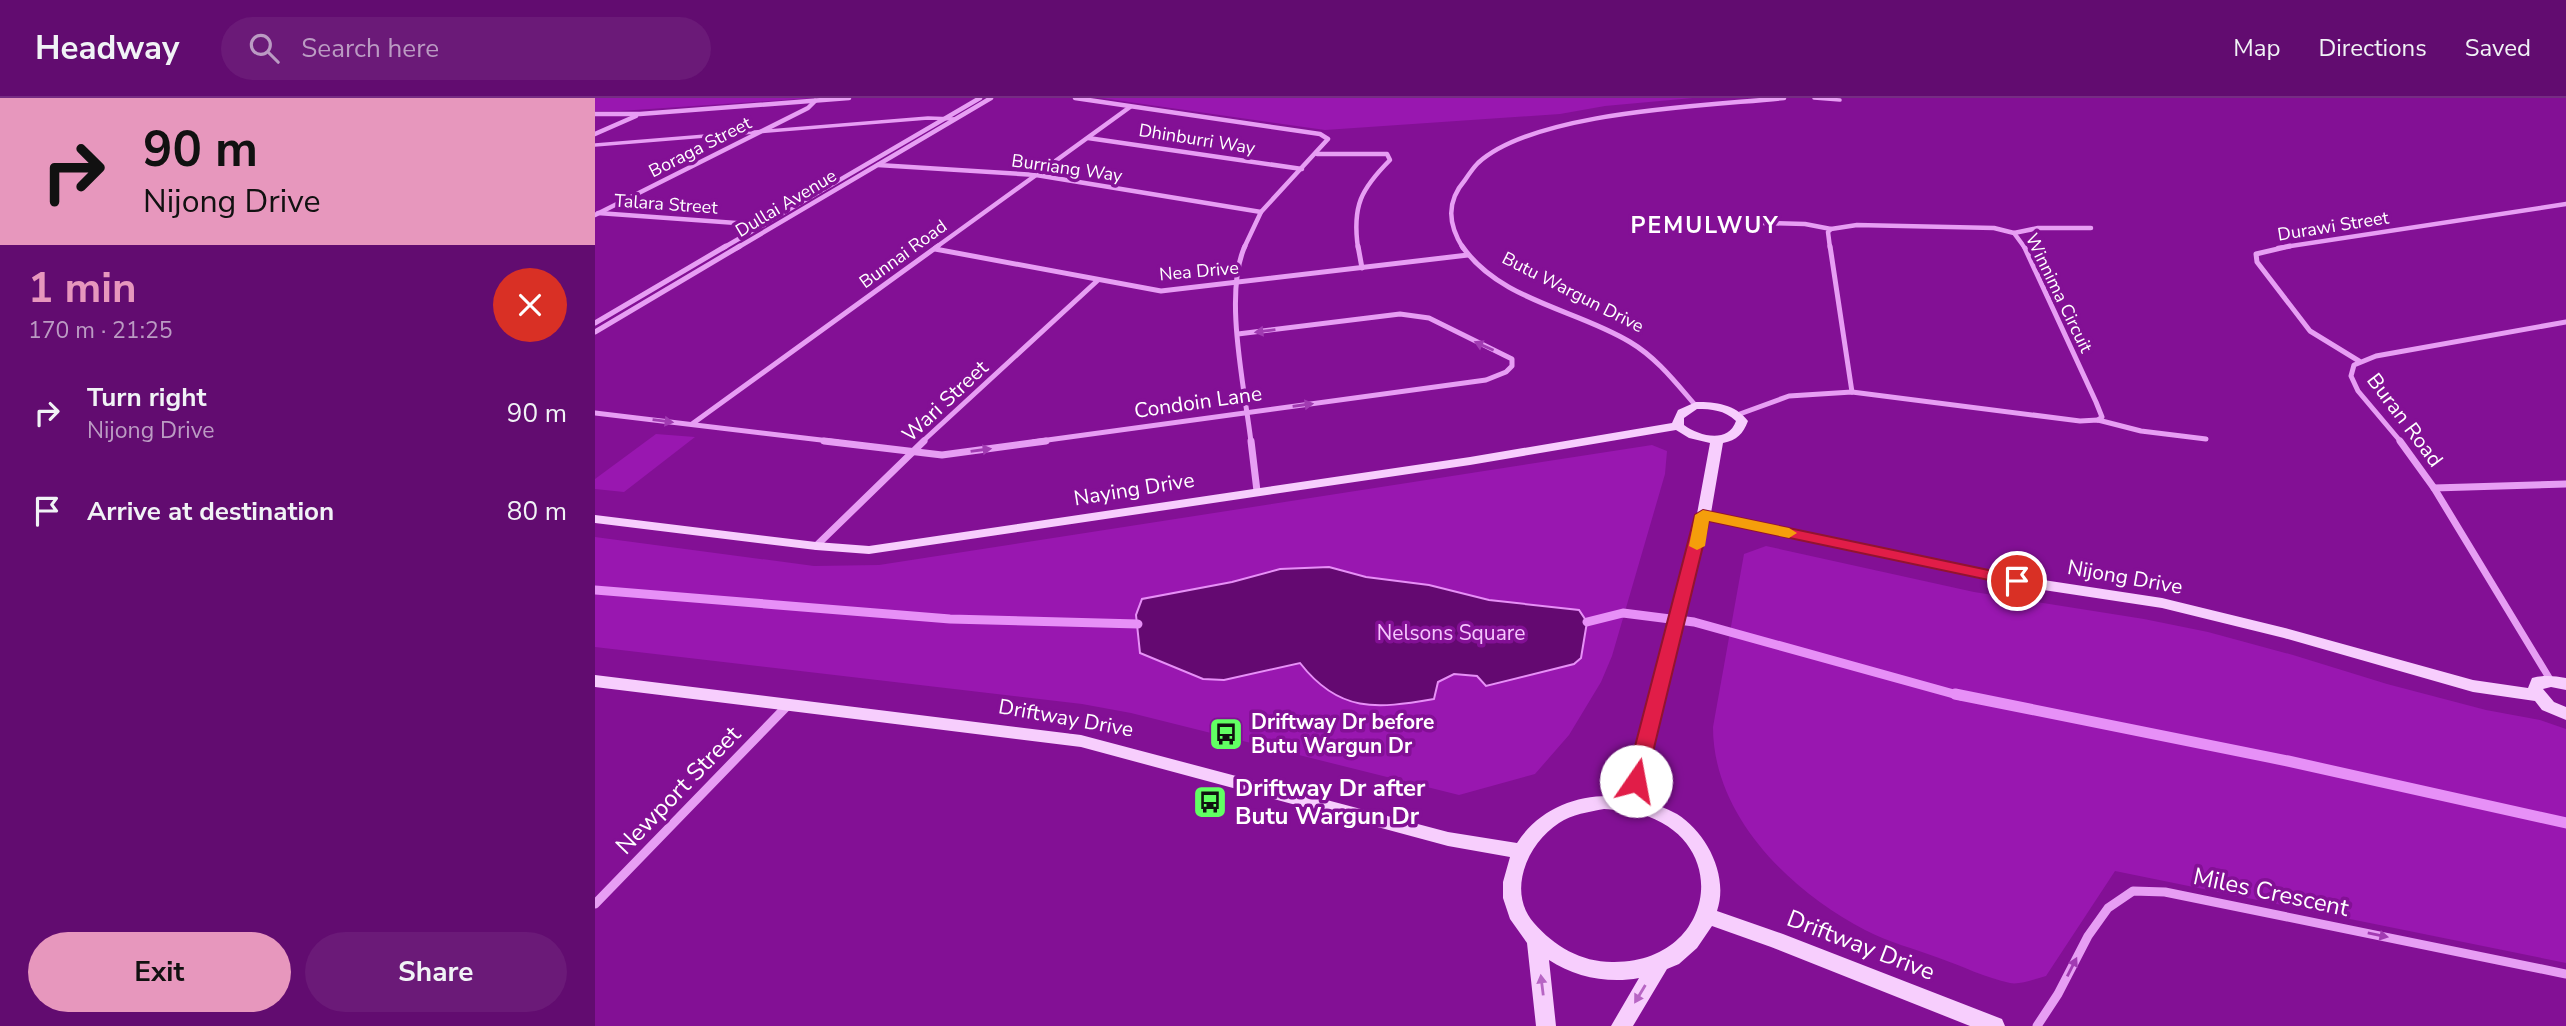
<!DOCTYPE html>
<html lang="en">
<head>
<meta charset="utf-8">
<style>
  :root { --surface:#620c70; --page:#6b1a78; --text:#f1f3f6; --muted:#bb9bc3; --line:#762c83; --accent:#e797bd }
  body { margin:0; font-family:"Nunito Sans",sans-serif; background:var(--page); color:var(--text); height:100vh; display:flex; flex-direction:column; font-size:26px; white-space:nowrap }
  * { box-sizing:border-box; margin:0 }
  p { font-size:23px; color:var(--muted) }
  .icon { flex:none; width:38px; height:38px; fill:none; stroke:currentColor; stroke-width:2; stroke-linecap:round; stroke-linejoin:round }
  .map { position:relative; flex:1; overflow:hidden }
  .details { display:flex; flex-direction:column; background:var(--surface); width:595px }
  .details>* { flex:none }
  .banner { background:#e797bd; color:#111; overflow:hidden }
  .pin { position:absolute; display:grid; place-items:center; width:60px; height:60px; color:#fff; margin:-30px; border:4px solid #fff; border-radius:50%; box-shadow:0 2px 7px #0007 }
  .me { position:absolute; width:77px; margin:-38px; rotate:12deg; stroke-linejoin:round; filter:drop-shadow(0 0 5px #0008) }
  .turn { display:flex; align-items:center; gap:24px; height:147px; padding:0 28px; font-size:32px }
  .turn .icon { width:91px; height:91px; stroke-width:2.5 }
  .turn b { display:block; font-size:49px; line-height:60px }
  .round { display:grid; place-items:center; flex:none; width:74px; height:74px; border-radius:37px; background:var(--page) }
  .summary { display:flex; align-items:center; justify-content:space-between; height:119px; padding:0 28px }
  h1 { font-size:42px; font-weight:700; line-height:52px; color:var(--accent) }
  .primary-button { display:flex; gap:14px; margin-top:auto; padding:14px 28px }
  .primary-button a { flex:1; height:80px; border-radius:42px; background:var(--accent); color:#111; font-size:28px; font-weight:700; line-height:80px; text-align:center }
  .primary-button a+a { background:var(--page); color:var(--text) }
  ul { padding:0; list-style:none }
  li { display:flex; align-items:center; gap:21px; height:98px; padding:0 28px }
  li div { flex:1 }
  li b { display:block; font-size:26px }
  li em { font-style:normal }
  header { display:flex; align-items:center; gap:42px; box-sizing:border-box; height:98px; padding:0 35px; background:var(--surface); border-bottom:2px solid var(--line) }
  header strong { font-size:33px }
  nav { display:flex; gap:38px; margin-inline-start:auto; font-size:24px }
  .search { width:490px; height:63px; background:var(--page); display:flex; align-items:center; gap:18px; box-sizing:border-box; padding:0 24px; border-radius:38px; color:var(--muted); font-size:26px }
  main { display:flex; flex:1; min-height:0 }
  .map>svg:first-child { display:block }
  .green { fill:#9917b0 }
  .water { fill:#640971; stroke:#e790f7; stroke-width:2 }
  .lines { fill:none; stroke-linecap:round; stroke-linejoin:round }
  .stream-far1 { stroke:#e790f7; stroke-width:9 }
  .stream { stroke:#e790f7; stroke-width:11 }
  .lane { stroke:#e79ef4; stroke-width:3.5 }
  .street-far3 { stroke:#e79ef4; stroke-width:4.5 }
  .street-far2 { stroke:#e79ef4; stroke-width:5 }
  .street-far1 { stroke:#e79ef4; stroke-width:7 }
  .street { stroke:#e79ef4; stroke-width:9 }
  .secondary { fill:#f7cefd; fill-rule:evenodd }
  .oneway { fill:#a13bb2 }
  .oneway2 { fill:#b765c4 }
  .route { fill:#e11d48; stroke:#92132f; stroke-width:2 }
  .slow { fill:#f59e0b }
  .labels { text-anchor:middle; dominant-baseline:central; stroke-width:7; stroke-linejoin:round; paint-order:stroke }
  .far-street-label { font-size:18px; fill:#fff; stroke:#831095 }
  .street-label { font-size:21px; fill:#fff; stroke:#831095 }
  .park-label { font-size:21px; fill:#f6c6fe; stroke:#831095 }
  .poi-label { font-size:21px; font-weight:bold; fill:#fff; stroke:#831095; text-anchor:start }
  .far-district-label { font-size:23px; font-weight:bold; letter-spacing:2px; fill:#fff; stroke:#831095 }
  .near-poi-label { font-size:24px; font-weight:bold; fill:#fff; stroke:#831095; text-anchor:start }
  .near-street-label { font-size:24px; fill:#fff; stroke:#831095 }
</style>
</head>
<body>
<header>
<strong>Headway</strong>
<div class="search"><svg class="icon" aria-label="search" viewBox="0 0 24 24"><circle cx="10" cy="10" r="6"/><path d="M15 15l6 6"/></svg>Search here</div>
<nav><a>Map</a><a>Directions</a><a>Saved</a></nav>
</header>
<main>
<section class="details">
<div class="banner">
<div class="turn"><svg class="icon" aria-label="right" viewBox="0 0 24 24"><path d="M7 20v-9h11M14 6l5 5-5 5"/></svg><div><b>90 m</b>Nijong Drive</div></div>
</div>
<div class="summary"><div><h1>1 min</h1><p>170 m · 21:25</p></div><a class="round" style="background:#d93025;color:#fff"><svg class="icon" aria-label="close" viewBox="0 0 24 24"><path d="M6 6l12 12M18 6L6 18"/></svg></a></div>
<ul>
<li><svg class="icon" aria-label="right" viewBox="0 0 24 24"><path d="M7 20v-9h11M14 6l5 5-5 5"/></svg><div><b>Turn right</b><p>Nijong Drive</p></div><em>90 m</em></li>
<li><svg class="icon" aria-label="arrive" viewBox="0 0 24 24"><path d="M6 21V4h12l-3 4 3 4H6"/></svg><div><b>Arrive at destination</b></div><em>80 m</em></li>
</ul>
<div class="primary-button"><a>Exit</a><a>Share</a></div>
</section>
<div class="map">
<svg width="1971" height="928" viewBox="0 0 1971 928">
  <rect width="100%" height="100%" fill="#831095"/>
  <g class="green">
    <polygon points="0,0 218,0 25,13 0,13"/>
    <polygon points="506,0 1098,0 1010,8 965,16 730,32"/>
    <polygon points="61,336 100,339 29,394 0,391 0,381"/>
    <polygon points="1057,347 1072,353 1070,376 1017,558 1006,584 974,637 940,676 864,697 536,615 487,606 0,549 0,439 219,468 284,467"/>
    <path d="M1171 448 1379 494 1549 521 1613 534 1698 557 1792 586 1891 612 1945 622 1971 631V865L1520 773 1451 878C1440 881 1425 887 1415 885 1391 880 1367 868 1344 860 1320 851 1293 844 1270 832 1195 793 1118 718 1118 629L1149 456Z"/>
  </g>
  <path class="water" d="M734 469 771 479 834 487 894 502 984 512 992 524 986 560 979 566 891 588 882 578 859 576 843 584 839 601C781 611 744 615 705 565L629 582 608 581 545 555 541 517 547 501 637 484 685 471Z"/>
  <g class="lines">
    <g class="stream-far1">
      <polyline points="0,492 355,521 543,526"/>
      <polyline points="992,524 1028,515 1099,524 1366,598"/>
    </g>
    <polyline class="stream" points="1360,596 1693,663 1971,725"/>
    <g class="lane">
      <polyline points="1219,0 1245,2"/>
      <polyline points="0,47 333,20 360,21"/>
    </g>
    <g class="street-far3">
      <polyline points="480,0 725,36 733,41 666,114 649,150"/>
      <polyline points="0,16 45,16 254,0"/>
      <polyline points="0,36 41,18"/>
      <polyline points="493,40 707,71"/>
      <path d="M722 56H792L795 62C766 91 757 108 763 150"/>
      <polyline points="283,67 441,77 666,114"/>
      <polyline points="3,115 169,127"/>
      <polyline points="0,117 213,10 220,3"/>
      <polyline points="1167,125 1210,126 1236,131"/>
      <polyline points="1419,135 1443,130 1496,130"/>
      <polyline points="128,150 385,0"/>
      <polyline points="142,150 396,0"/>
      <polyline points="340,150 535,9"/>
      <path d="M868 150C853 126 851 104 870 82 874 76 878 70 883 65 940 13 1112 8 1189 0"/>
      <polyline points="1235,150 1233,134 1236,131 1262,127 1399,130 1419,135 1430,150"/>
      <polyline points="1683,150 1971,106"/>
    </g>
    <g class="street-far2">
      <path d="M650 148C628 195 650 292 656 344"/>
      <polyline points="763,148 767,170"/>
      <path d="M867 148C905 203 981 211 1035 244 1062 260 1081 285 1101 308"/>
      <polyline points="1235,148 1257,294"/>
      <polyline points="1429,148 1501,304 1507,319 1503,322"/>
      <polyline points="1695,148 1661,156 1662,164 1715,233 1764,263"/>
      <polyline points="340,151 566,193 873,157"/>
      <polyline points="0,225 131,148"/>
      <polyline points="0,234 145,148"/>
      <polyline points="0,315 243,344"/>
      <polyline points="1142,317 1194,298 1257,294 1485,323 1503,322 1546,333 1611,341"/>
      <polyline points="97,326 343,148"/>
      <polyline points="327,344 502,183"/>
      <polyline points="438,344 891,282 911,274 917,268 917,261 834,220 805,216 643,236"/>
      <polyline points="1806,344 1763,293 1756,278 1759,267 1781,258 1971,224"/>
    </g>
    <g class="street-far1">
      <polyline points="229,343 347,357 451,343"/>
      <polyline points="656,343 662,393"/>
      <polyline points="1805,343 1839,390 1956,583"/>
      <polyline points="1839,390 1971,386"/>
      <polyline points="221,448 329,343"/>
    </g>
    <g class="street">
      <polyline points="0,806 193,607"/>
      <polyline points="1442,928 1463,896 1493,838 1513,810 1538,793 1570,794 1971,876"/>
    </g>
    <path class="secondary" d="M1101 304C1121 304 1140 306 1153 323 1148 336 1142 342 1128 345L1116 415 1422 478 1567 500 1690 530 1878 582 1933 590 1937 580C1949 577 1959 578 1971 580V592L1956 589 1948 591 1959 604 1971 609V622L1947 612 1940 603 1878 594 1689 540 1567 510 1422 488 1114 422 1056 648 1046 702C1058 705 1071 710 1082 716 1112 735 1134 778 1122 813L1188 836 1407 921 1410 928H1375L1176 849 1117 828 1102 850 1084 866 1072 871 1038 928H1016L1044 880C1014 886 979 879 954 862L961 928H941L932 845 915 821 908 800V784L915 759 853 748 486 649 0 589V577L486 637 853 734 922 745C945 709 987 694 1029 699L1040 648 1097 443 1115 345 1094 340 1081 332 875 367 274 456 221 452 0 425V417L221 444 274 448 875 359 1077 325 1083 312ZM1102 311C1117 311 1129 312 1141 323 1133 346 1104 338 1089 327V320ZM1009 711C1021 712 1034 712 1046 716 1140 744 1119 866 1017 864 986 864 959 848 939 825 911 793 933 745 964 725 977 716 994 714 1009 711Z"/>
  </g>
  <defs><path id="oneway-solid" d="M-6-.8H1V-3.2L6.5 0L1 3.2V.8H-6Z" transform="scale(1.75)"/></defs>
  <g class="oneway">
    <use href="#oneway-solid" transform="translate(670 233) rotate(173)"/>
    <use href="#oneway-solid" transform="translate(889 248) rotate(-156)"/>
    <use href="#oneway-solid" transform="translate(708 307) rotate(-8)"/>
    <use href="#oneway-solid" transform="translate(68 323) rotate(7)"/>
    <use href="#oneway-solid" transform="translate(386 352) rotate(-8)"/>
    <use href="#oneway-solid" transform="translate(1783 837) rotate(12)"/>
    <use href="#oneway-solid" transform="translate(1477 869) rotate(-63)"/>
  </g>
  <g class="oneway2">
    <use href="#oneway-solid" transform="translate(947 887) rotate(-97)"/>
    <use href="#oneway-solid" transform="translate(1045 896) rotate(121)"/>
  </g>
  <polygon class="route" points="1108,412 1422,478 1430,483 1422,488 1114,423 1051,683 1048,688 1041,690 1034,688 1031,683 1100,417"/>
  <polygon class="slow" points="1108,412 1194,430 1202,435 1194,440 1114,423 1110,448 1102,452 1094,448 1100,417"/>
  <defs>
    <g id="bus-square" transform="scale(1.75)"><rect x="-9" y="-9" width="18" height="18" rx="4" fill="#61ff63" stroke="#831095"/><path d="M-5-6H5V4H4V6H2V4H-2V6H-4V4H-5ZM-3.5-4V0h7V-4ZM-3.5 1.2v1.5H-2V1.2ZM2 1.2v1.5H3.5V1.2Z" fill="#111"/></g>
  </defs>
  <g fill-rule="evenodd">
    <use href="#bus-square" x="631" y="636"/>
    <use href="#bus-square" x="615" y="704"/>
  </g>
  <g class="labels">
    <g class="far-street-label">
      <text transform="translate(602 41) rotate(9)">Dhinburri Way</text>
      <text transform="translate(105 49) rotate(-27)">Boraga Street</text>
      <text transform="translate(472 70) rotate(8)">Burriang Way</text>
      <text transform="translate(191 105) rotate(-31)">Dullai Avenue</text>
      <text transform="translate(71 106) rotate(4)">Talara Street</text>
      <text transform="translate(1738 128) rotate(-9)">Durawi Street</text>
      <text transform="translate(308 156) rotate(-36)">Bunnai Road</text>
      <text transform="translate(604 173) rotate(-5)">Nea Drive</text>
      <text transform="translate(978 194) rotate(27)">Butu Wargun Drive</text>
      <text transform="translate(1464 195) rotate(64)">Winnima Circuit</text>
    </g>
    <g class="street-label">
      <text transform="translate(350 303) rotate(-43)">Wari Street</text>
      <text transform="translate(603 304) rotate(-8)">Condoin Lane</text>
      <text transform="translate(1810 322) rotate(53)">Buran Road</text>
      <text transform="translate(539 391) rotate(-9)">Naying Drive</text>
      <text transform="translate(1530 479) rotate(10)">Nijong Drive</text>
      <text transform="translate(471 620) rotate(10)">Driftway Drive</text>
    </g>
    <g class="park-label">
      <text x="856" y="535">Nelsons Square</text>
    </g>
    <g class="poi-label">
      <text x="656" y="624">Driftway Dr before<tspan x="656" dy="24">Butu Wargun Dr</tspan></text>
    </g>
    <g class="far-district-label">
      <text x="1110" y="127">PEMULWUY</text>
    </g>
    <g class="near-poi-label">
      <text x="640" y="690">Driftway Dr after<tspan x="640" dy="28">Butu Wargun Dr</tspan></text>
    </g>
    <g class="near-street-label">
      <text transform="translate(83 692) rotate(-46)">Newport Street</text>
      <text transform="translate(1676 794) rotate(12)">Miles Crescent</text>
      <text transform="translate(1266 847) rotate(21)">Driftway Drive</text>
    </g>
  </g>
</svg>
<div class="pin" style="left:1422px;top:483px;background:#d93025"><svg class="icon" aria-label="arrive" viewBox="0 0 24 24"><path d="M6 21V4h12l-3 4 3 4H6"/></svg></div>
<svg class="me" style="left:1041px;top:683px" viewBox="-20 -20 40 40"><circle r="19" fill="#fff"/><path d="M0-13L10 11 0 6-10 11z" fill="#e11d48"/></svg>
</div>
</main>
</body>
</html>
